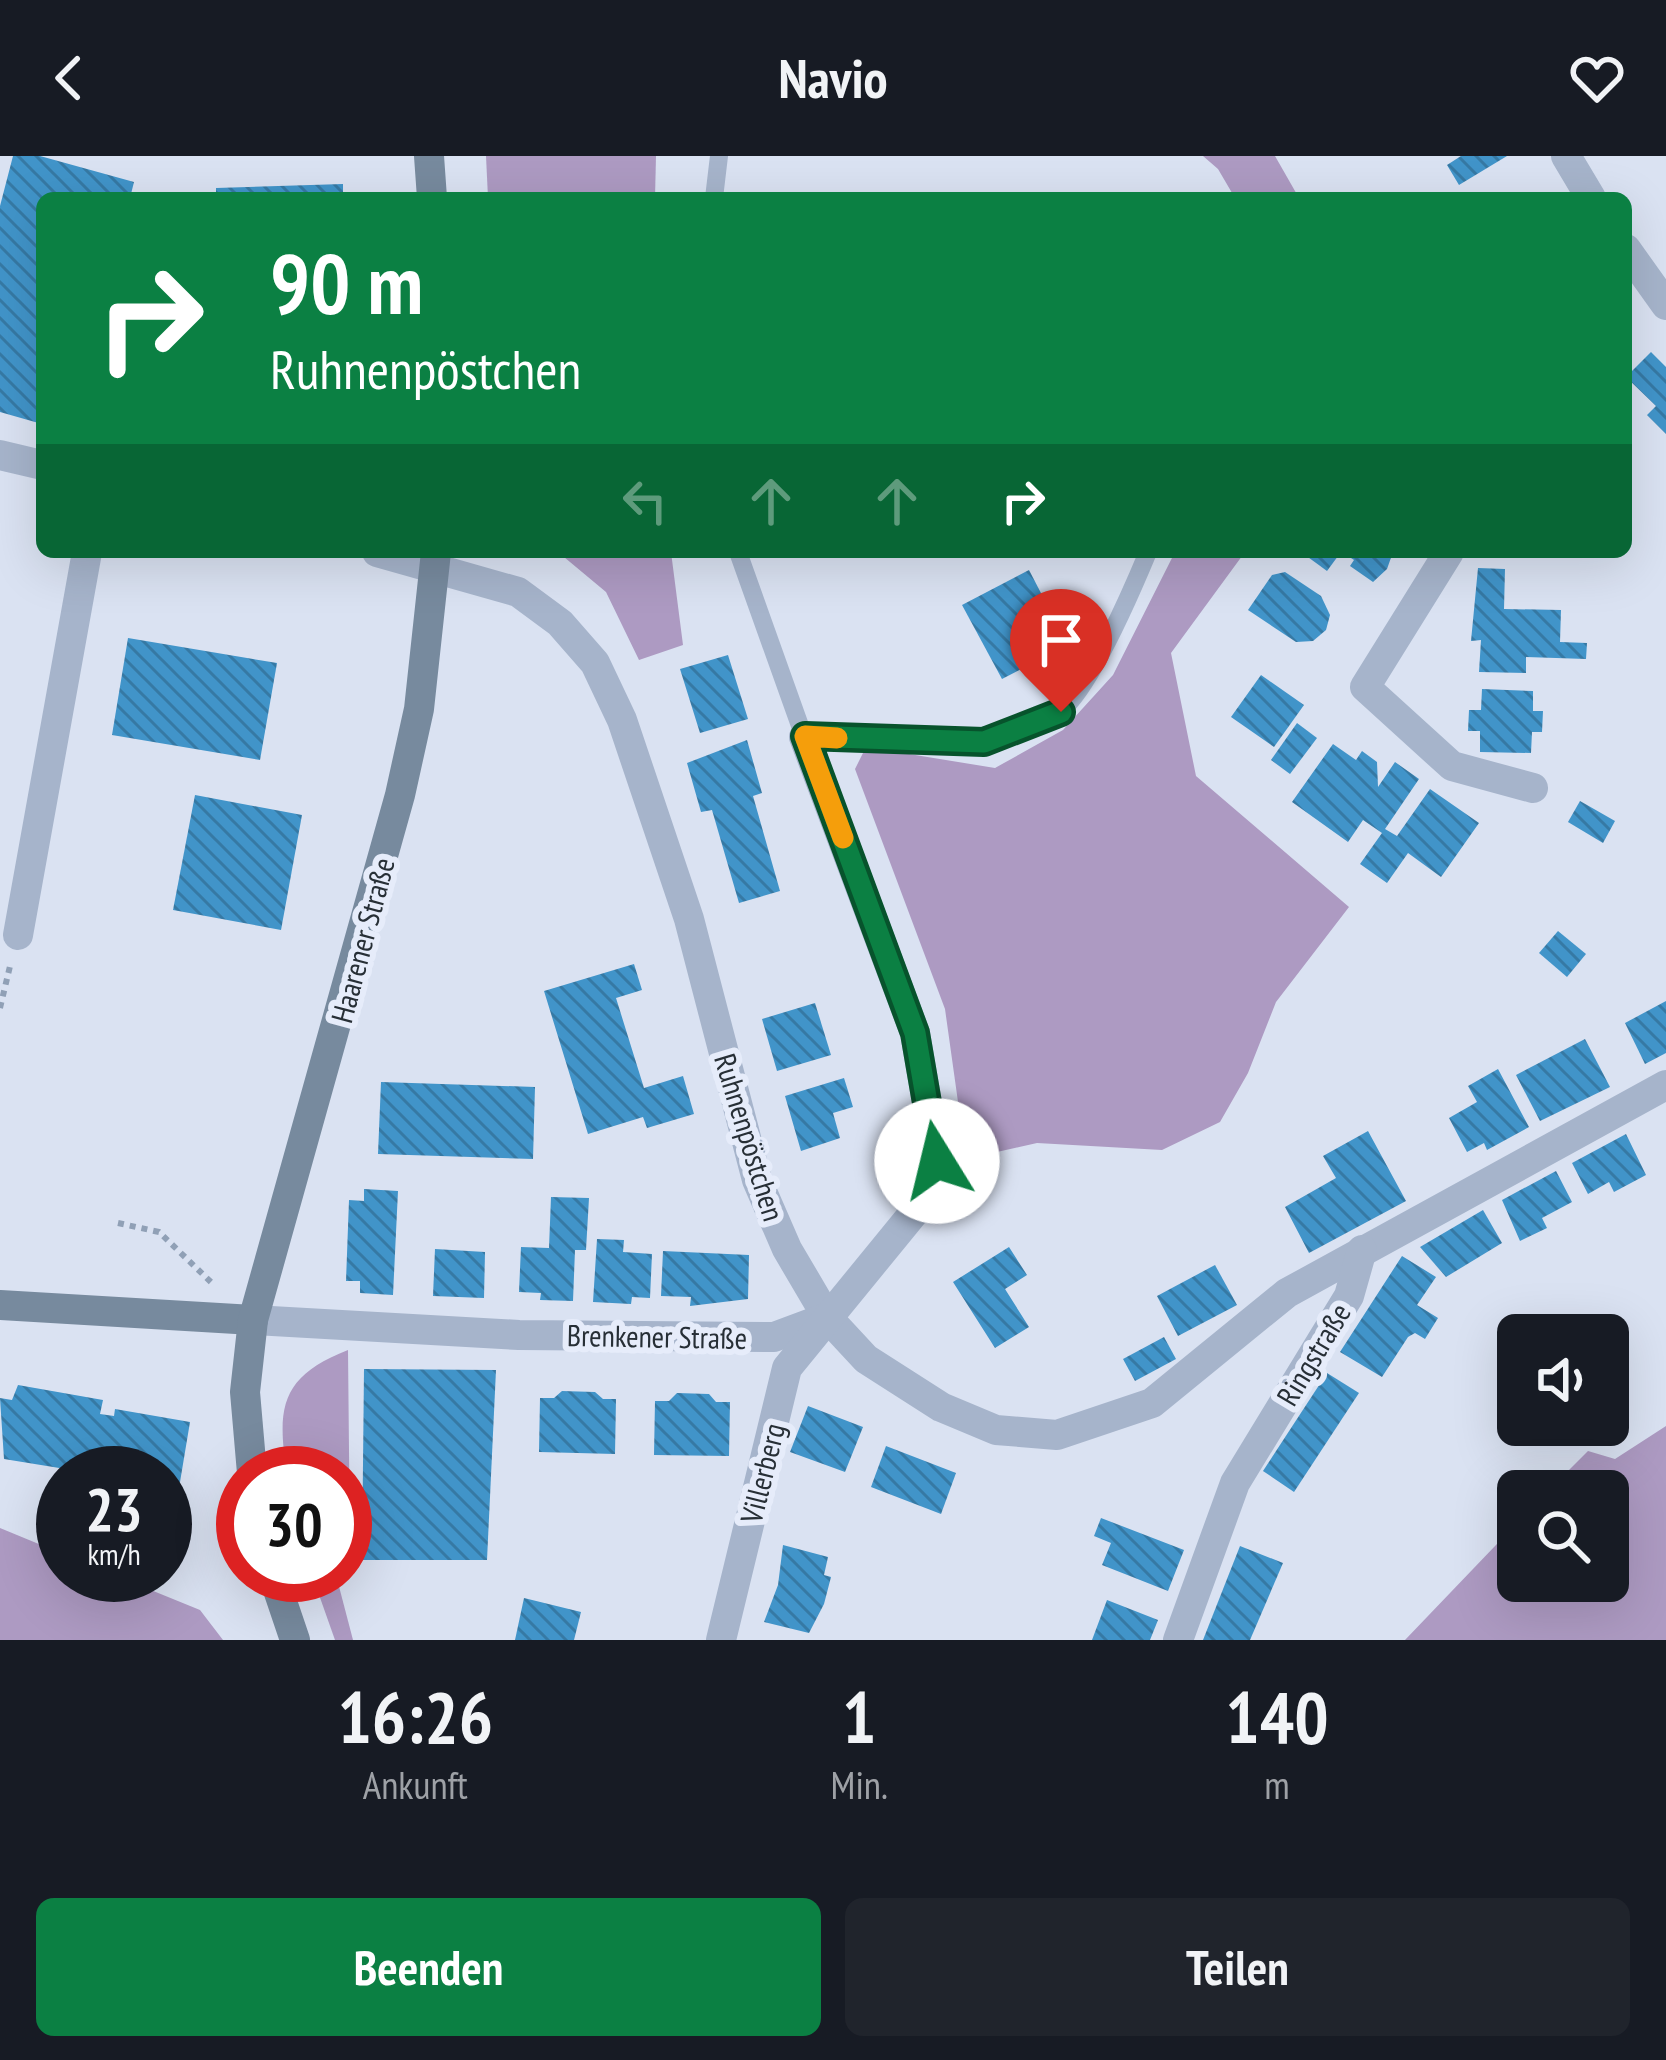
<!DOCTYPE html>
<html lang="de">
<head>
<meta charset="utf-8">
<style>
  :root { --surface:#171b24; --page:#20242c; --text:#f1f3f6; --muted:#9ea1a6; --accent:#0b8043 }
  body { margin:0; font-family:"PT Sans Narrow",sans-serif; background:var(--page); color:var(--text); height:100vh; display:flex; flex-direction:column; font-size:45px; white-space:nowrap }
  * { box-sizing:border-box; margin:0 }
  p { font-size:39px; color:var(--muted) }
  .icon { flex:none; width:66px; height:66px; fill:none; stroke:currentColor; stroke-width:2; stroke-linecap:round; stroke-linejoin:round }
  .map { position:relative; height:1484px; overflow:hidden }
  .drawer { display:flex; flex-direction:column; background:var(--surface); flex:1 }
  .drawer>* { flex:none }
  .guide { position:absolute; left:36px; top:36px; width:1596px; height:366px; border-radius:18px; box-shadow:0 12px 48px #0002; background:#0b8043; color:#fff; overflow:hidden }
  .tools { position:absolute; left:1497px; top:1158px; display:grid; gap:24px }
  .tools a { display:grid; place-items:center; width:132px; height:132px; border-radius:18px; background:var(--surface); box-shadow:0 12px 48px #0002; font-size:60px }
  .speed { position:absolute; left:36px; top:1290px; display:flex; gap:24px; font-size:60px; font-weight:700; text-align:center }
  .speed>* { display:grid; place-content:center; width:156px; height:156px; border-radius:50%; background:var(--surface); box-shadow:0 12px 48px #0002; line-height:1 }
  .speed small { font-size:30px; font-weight:400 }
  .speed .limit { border:18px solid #d22; background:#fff; color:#111 }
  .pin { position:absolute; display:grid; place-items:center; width:102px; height:102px; color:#fff; margin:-123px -51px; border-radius:50% 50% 50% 0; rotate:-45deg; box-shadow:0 0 12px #0007 }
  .pin .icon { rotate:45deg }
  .me { position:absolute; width:132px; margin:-66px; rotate:351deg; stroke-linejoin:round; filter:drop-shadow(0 0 9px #0008) }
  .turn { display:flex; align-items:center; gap:42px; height:252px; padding:0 36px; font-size:54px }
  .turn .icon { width:156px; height:156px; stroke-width:2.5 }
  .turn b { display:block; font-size:84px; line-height:102px }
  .lanes { display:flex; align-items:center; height:114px; padding:0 36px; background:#0003; justify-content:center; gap:60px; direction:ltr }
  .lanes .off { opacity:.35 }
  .eta { display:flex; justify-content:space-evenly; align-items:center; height:204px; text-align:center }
  .eta b { font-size:72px; font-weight:700; line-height:84px }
  .cta { display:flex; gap:24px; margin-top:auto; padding:24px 36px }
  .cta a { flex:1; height:138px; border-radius:18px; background:var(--accent); color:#fff; font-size:48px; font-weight:700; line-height:138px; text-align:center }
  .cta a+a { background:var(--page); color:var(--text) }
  header { display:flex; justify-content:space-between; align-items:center; height:156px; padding:0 36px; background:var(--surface); font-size:54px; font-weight:700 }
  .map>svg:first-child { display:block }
  .green { fill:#ad9ac2 }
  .building { fill:url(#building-back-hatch) }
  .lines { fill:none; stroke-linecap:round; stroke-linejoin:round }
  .path { stroke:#90a0b6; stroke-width:6; stroke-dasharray:6 6; stroke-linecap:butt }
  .lane { stroke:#a6b4cb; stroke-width:18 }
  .street { stroke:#a6b4cb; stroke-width:30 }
  .secondary { stroke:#778a9e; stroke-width:30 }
  .route-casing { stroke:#07532c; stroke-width:30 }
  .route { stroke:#0b8043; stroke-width:21 }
  .slow { stroke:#f59e0b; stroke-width:21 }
  .labels { text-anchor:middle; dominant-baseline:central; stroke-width:12; stroke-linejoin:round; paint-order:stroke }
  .street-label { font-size:30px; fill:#272f36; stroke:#e6ecfa }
</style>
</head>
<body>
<header><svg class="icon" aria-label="back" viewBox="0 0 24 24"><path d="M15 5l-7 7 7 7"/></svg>Navio<svg class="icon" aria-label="heart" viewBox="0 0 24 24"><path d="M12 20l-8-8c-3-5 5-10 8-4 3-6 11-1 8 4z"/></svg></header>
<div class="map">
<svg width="1666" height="1484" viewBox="0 0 1666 1484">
  <defs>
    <pattern id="building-back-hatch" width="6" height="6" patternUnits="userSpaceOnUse" patternTransform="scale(3)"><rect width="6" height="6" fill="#4194c9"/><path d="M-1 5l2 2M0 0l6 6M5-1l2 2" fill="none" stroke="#3679a4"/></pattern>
  </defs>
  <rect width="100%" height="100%" fill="#dae2f2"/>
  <g class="green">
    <polygon points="486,0 656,0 655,42 488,42"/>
    <polygon points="1203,0 1275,0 1299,42 1235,42 1218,13"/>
    <polygon points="558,396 671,396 683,489 639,504 606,436"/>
    <polygon points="1175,396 1245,396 1171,497 1196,620 1349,751 1276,846 1248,917 1220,966 1162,994 1037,987 966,1003 945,853 855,613 866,591 995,612 1063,574 1113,519"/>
    <path d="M348 1194 350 1395H345V1317H287C276 1250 282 1220 348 1194Z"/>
    <polygon points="1666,1270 1666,1484 1405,1484 1518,1366 1518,1425 1608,1425 1608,1335 1548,1335 1588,1295 1615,1303"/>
    <polygon points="0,1372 63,1398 63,1419 114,1419 200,1454 223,1484 0,1484"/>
    <polygon points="312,1419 336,1419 353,1484 335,1484"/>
  </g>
  <g class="building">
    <polygon points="13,0 40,0 134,26 130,42 42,42 42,268 0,256 0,50"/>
    <polygon points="1461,0 1507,0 1459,29 1447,9"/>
    <polygon points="343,28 343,42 216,42 216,32"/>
    <polygon points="1651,196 1666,211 1666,278 1647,259 1656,250 1626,221"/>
    <polygon points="1301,396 1341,396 1327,415"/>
    <polygon points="1342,396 1393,396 1387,413 1373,426 1350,410 1354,404"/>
    <polygon points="1478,412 1505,413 1504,453 1561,454 1560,486 1587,487 1586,503 1526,501 1526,517 1479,516 1481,484 1471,485"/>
    <polygon points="1029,414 1068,489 1002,523 962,449"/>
    <polygon points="1285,416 1321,440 1330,459 1326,474 1313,485 1296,486 1248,454 1272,419"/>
    <polygon points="128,482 277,507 260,604 112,579"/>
    <polygon points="728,499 748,563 700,577 680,513"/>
    <polygon points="1261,519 1304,549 1274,591 1231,561"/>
    <polygon points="1482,533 1533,535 1533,555 1543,555 1542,576 1532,576 1531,597 1480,596 1480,575 1468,575 1469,554 1481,554"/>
    <polygon points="1297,567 1317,582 1290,618 1271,604"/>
    <polygon points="747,584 762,637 753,640 780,735 739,747 712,654 701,656 687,607"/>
    <polygon points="1333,588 1356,604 1362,595 1377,606 1378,631 1395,606 1419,623 1385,673 1397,680 1430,633 1479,667 1441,721 1408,697 1387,727 1360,708 1382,677 1363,664 1348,686 1292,646"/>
    <polygon points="195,639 302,659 281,774 173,754"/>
    <polygon points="1580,645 1615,665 1603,687 1568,666"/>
    <polygon points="1558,775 1586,798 1567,821 1539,797"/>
    <polygon points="634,808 642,834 616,842 644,932 683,920 694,958 647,972 643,961 588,978 544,835"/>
    <polygon points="1666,845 1666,897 1645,908 1625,867"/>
    <polygon points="815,847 831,899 777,915 762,863"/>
    <polygon points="1585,883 1610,931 1540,965 1516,919"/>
    <polygon points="1498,913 1529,971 1487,994 1484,987 1467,996 1449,962 1477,946 1468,930"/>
    <polygon points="844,922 853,951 833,957 840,982 801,995 785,940"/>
    <polygon points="381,926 535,931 533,1003 378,998"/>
    <polygon points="1368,975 1406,1045 1309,1097 1285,1051 1336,1022 1323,1000"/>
    <polygon points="1626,978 1646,1019 1614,1036 1609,1026 1588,1038 1572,1007"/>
    <polygon points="1556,1015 1572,1046 1542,1062 1547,1072 1520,1085 1502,1044"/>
    <polygon points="364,1033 398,1035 393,1139 360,1137 360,1125 346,1125 349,1044 364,1045"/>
    <polygon points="551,1041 589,1042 586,1094 575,1094 573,1145 540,1144 541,1137 519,1136 521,1091 549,1092"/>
    <polygon points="1483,1054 1502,1087 1446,1121 1420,1091"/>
    <polygon points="597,1083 624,1084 623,1096 652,1098 650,1142 632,1141 631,1148 593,1146"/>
    <polygon points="1009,1091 1027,1119 1005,1133 1029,1171 995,1192 953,1126"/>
    <polygon points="435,1093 485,1096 484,1142 433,1140"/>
    <polygon points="663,1095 749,1099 748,1143 690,1150 691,1141 661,1140"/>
    <polygon points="1402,1100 1436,1121 1417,1149 1438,1162 1425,1183 1415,1177 1408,1181 1382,1221 1340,1196"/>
    <polygon points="1215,1109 1237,1149 1178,1180 1157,1140"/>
    <polygon points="1164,1181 1176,1203 1135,1225 1123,1203"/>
    <polygon points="364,1213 496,1214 487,1404 362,1404"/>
    <polygon points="1327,1217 1359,1237 1294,1336 1263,1315"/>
    <polygon points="18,1229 103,1244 100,1258 114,1260 115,1253 190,1266 180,1326 165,1324 165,1317 90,1317 4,1303 0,1242 12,1244"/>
    <polygon points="562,1235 595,1236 603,1243 616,1243 615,1298 539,1296 540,1242 554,1242"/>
    <polygon points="677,1237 709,1238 716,1246 730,1246 729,1300 654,1299 655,1245 669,1245"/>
    <polygon points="808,1250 863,1271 845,1316 790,1296"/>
    <polygon points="886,1290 956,1317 941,1358 871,1331"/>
    <polygon points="1101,1362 1184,1394 1168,1435 1102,1409 1111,1387 1094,1380"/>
    <polygon points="783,1389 828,1401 824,1419 831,1421 824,1448 809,1477 764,1466 778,1429"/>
    <polygon points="1240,1390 1283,1407 1250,1484 1203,1484"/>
    <polygon points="524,1442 581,1456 574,1484 515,1484"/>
    <polygon points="1107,1444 1158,1464 1150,1484 1092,1484"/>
  </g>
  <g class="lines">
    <g class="path">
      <polyline points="0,852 11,806"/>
      <polyline points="118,1067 159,1076 214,1129"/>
    </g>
    <g class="lane">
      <polyline points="714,42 719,0"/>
      <path d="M738 396 804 581C885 583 988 605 1058 557 1088 537 1133 432 1148 396"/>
    </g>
    <g class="street">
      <polyline points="1566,0 1591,42"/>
      <polyline points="1626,93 1666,149"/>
      <polyline points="0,299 42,309"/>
      <polyline points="377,396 518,436 560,467 595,507 622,564 689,763 757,1024 787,1093 827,1161 866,1203 941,1251 996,1274 1057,1279 1152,1247 1287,1137 1666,929"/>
      <polyline points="1449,396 1365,531 1452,610 1533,632"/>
      <polyline points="18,779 87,396"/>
      <polyline points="253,1164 519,1179 774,1181 825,1162"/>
      <polyline points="721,1484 787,1212 921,1048 937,1005 915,877 804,581"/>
      <polyline points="1178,1484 1235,1327 1349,1140 1362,1094"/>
    </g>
    <g class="secondary">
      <polyline points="429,0 432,42"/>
      <polyline points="0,1149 253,1164"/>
      <polyline points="252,1317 245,1236 253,1164 400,639 419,553 436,396"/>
      <polyline points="273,1419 295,1484"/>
    </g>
  </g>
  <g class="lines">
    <g class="route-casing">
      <polyline id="route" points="937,1005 915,877 805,580 984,586 1061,556"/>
    </g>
    <use href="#route" class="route"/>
    <polyline class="slow" points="837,582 805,580 843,682"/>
  </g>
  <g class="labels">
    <g class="street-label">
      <text transform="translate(362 784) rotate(-75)">Haarener Straße</text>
      <text transform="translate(750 981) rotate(73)">Ruhnenpöstchen</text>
      <text transform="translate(657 1180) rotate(1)">Brenkener Straße</text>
      <text transform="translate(1313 1198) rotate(-59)">Ringstraße</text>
      <text transform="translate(762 1317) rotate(-76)">Villerberg</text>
    </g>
  </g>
</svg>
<div class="tools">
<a><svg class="icon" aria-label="sound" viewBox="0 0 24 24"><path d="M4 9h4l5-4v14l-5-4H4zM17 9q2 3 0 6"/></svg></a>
<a><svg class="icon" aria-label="search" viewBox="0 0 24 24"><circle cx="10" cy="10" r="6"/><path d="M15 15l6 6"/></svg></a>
</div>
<div class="speed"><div>23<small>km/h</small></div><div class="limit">30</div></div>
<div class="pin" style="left:1061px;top:556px;background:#d93025"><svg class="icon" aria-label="arrive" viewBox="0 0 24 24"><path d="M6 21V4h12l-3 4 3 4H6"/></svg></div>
<svg class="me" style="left:937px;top:1005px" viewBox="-20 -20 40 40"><circle r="19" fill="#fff"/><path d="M0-13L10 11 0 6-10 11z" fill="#0b8043"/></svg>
<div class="guide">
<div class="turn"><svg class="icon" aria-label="right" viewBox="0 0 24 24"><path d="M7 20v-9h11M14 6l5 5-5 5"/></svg><div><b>90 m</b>Ruhnenpöstchen</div></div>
<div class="lanes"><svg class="icon off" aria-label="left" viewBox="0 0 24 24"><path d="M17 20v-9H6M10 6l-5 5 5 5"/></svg><svg class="icon off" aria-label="ahead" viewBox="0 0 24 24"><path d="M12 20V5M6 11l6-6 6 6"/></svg><svg class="icon off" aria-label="ahead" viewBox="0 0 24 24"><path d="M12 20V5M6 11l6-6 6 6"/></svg><svg class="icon" aria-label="right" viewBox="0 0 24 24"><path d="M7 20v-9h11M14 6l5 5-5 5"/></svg></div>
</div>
</div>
<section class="drawer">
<div class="eta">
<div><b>16:26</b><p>Ankunft</p></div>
<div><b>1</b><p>Min.</p></div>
<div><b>140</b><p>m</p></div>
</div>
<div class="cta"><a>Beenden</a><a>Teilen</a></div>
</section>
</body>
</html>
